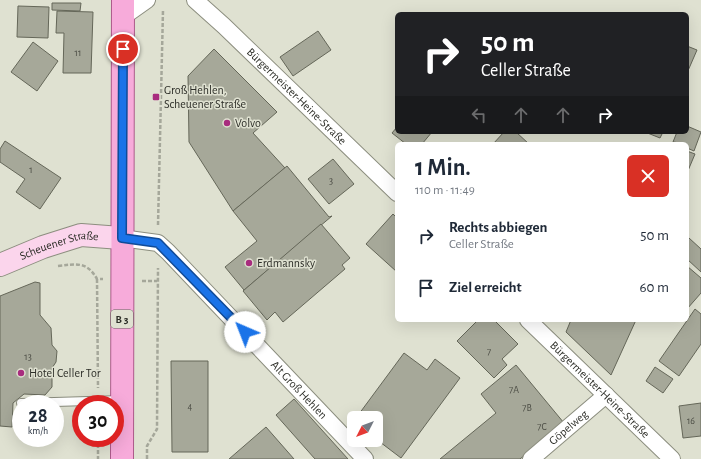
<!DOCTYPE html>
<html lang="de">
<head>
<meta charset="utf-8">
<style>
  :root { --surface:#fff; --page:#f6f6f7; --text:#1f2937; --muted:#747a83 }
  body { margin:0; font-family:"Alegreya Sans",sans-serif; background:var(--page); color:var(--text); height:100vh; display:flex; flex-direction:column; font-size:15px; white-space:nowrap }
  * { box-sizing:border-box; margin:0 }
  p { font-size:13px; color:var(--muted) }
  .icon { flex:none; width:22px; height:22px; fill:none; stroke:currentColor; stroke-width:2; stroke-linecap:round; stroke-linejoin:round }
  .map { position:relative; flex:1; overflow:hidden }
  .drawer { position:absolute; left:395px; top:142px; width:294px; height:180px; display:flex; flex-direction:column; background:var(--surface); border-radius:6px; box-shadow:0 4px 16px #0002 }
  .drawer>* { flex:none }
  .banner { position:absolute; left:395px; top:12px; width:294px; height:122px; border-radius:6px; box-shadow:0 4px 16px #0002; background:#202124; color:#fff; overflow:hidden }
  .needle { width:26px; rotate:228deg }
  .fabs { position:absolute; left:347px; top:411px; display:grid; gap:8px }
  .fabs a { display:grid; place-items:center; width:36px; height:36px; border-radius:6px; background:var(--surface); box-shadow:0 4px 16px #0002; font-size:20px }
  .speed { position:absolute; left:12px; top:395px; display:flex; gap:8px; font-size:20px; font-weight:700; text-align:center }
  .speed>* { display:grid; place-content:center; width:52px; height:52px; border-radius:50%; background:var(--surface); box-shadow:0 4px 16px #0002; line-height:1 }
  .speed small { font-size:10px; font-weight:400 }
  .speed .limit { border:6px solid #d22; background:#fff; color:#111 }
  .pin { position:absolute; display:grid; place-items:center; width:34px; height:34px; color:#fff; margin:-17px; border:2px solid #fff; border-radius:50%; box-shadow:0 1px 4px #0007 }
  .me { position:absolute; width:44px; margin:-22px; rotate:316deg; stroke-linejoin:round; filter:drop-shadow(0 0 3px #0008) }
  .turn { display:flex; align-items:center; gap:14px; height:84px; padding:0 20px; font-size:18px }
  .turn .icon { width:52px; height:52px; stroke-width:2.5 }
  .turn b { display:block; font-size:28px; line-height:34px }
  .lanes { display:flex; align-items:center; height:38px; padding:0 20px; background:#0003; justify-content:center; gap:20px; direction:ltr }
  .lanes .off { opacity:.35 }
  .round { display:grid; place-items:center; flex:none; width:42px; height:42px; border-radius:6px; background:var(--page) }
  .summary { display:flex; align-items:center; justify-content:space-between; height:68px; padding:0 20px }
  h1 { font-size:24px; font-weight:700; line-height:30px }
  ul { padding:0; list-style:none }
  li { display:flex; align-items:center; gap:12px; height:52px; padding:0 20px }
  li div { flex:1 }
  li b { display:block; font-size:15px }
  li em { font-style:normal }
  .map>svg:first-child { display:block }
  .building { fill:#a6a899; stroke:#656759 }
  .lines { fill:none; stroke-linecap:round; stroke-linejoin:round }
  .lane-casing { stroke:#8c8e7f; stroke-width:10 }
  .street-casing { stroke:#8c8e7f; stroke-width:18 }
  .secondary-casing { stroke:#8c8e7f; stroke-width:24 }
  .primary-casing { stroke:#ad5b8b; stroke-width:24 }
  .path { stroke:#a5a79a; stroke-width:2.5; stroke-dasharray:4 2; stroke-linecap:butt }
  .lane { stroke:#fff; stroke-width:8 }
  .street { stroke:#fff; stroke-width:16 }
  .secondary { stroke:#fbd5ec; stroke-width:22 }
  .primary { stroke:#f7abda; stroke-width:22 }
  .route-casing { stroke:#114b97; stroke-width:10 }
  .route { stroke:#1a73e8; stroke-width:7 }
  .poi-dot { fill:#a82c7e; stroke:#dfe1d1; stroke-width:1.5 }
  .labels { text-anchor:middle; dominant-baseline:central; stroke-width:3; stroke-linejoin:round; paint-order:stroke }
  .number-label { font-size:10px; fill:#4b4c44 }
  .shield { fill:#dfe1d1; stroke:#62645b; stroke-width:1 }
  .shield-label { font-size:11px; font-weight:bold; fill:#2d2e28 }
  .poi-label { font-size:12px; fill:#2d2e28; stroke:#dfe1d1; text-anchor:start }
  .street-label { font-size:12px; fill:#2d2e28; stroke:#dfe1d1 }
</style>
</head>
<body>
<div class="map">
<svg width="701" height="459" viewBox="0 0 701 459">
  <rect width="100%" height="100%" fill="#dfe1d1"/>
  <g class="building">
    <polygon points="52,3 81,3 80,11 52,10"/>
    <polygon points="18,6 49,7 48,38 17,37"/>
    <polygon points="57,11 93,12 91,73 63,73 64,33 56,33"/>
    <polygon points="318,31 331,50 293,76 280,57"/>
    <polygon points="33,42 58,61 37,91 11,72"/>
    <polygon points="687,46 697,50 687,73"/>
    <polygon points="214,49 277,112 253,133 285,168 233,211 189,142 188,76"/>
    <polygon points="687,126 701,132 694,151 687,148 687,144 673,142 677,132 687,132"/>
    <polygon points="397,127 397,132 432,132 422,144 406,144 392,133"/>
    <polygon points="504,132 516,132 529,144 493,144"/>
    <polygon points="645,132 663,132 660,138"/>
    <polygon points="5,141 61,178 40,209 16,192 25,179 0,162 0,149"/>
    <polygon points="687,151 695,154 687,173"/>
    <polygon points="333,159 354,184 329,204 308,179"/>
    <polygon points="287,166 329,217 332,216 244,290 225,267 257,241 233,211"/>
    <polygon points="393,214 397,218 397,272 366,244"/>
    <polygon points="321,224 350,258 342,265 345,269 283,322 275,312 267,320 243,291"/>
    <polygon points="689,238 701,249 701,272 687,259 687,240"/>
    <polygon points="687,266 701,278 701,293 687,309"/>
    <polygon points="35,282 40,283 40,315 51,328 52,345 57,351 56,362 52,368 52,387 45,395 24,394 13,403 12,427 0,426 0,296"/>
    <polygon points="695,309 701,314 701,344 679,376 659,361"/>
    <polygon points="478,320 494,320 518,344 502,359 507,365 494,378 457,341"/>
    <polygon points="571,320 636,320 611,375 566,332"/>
    <polygon points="404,353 427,370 435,359 460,378 401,458 376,439 376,418 356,418"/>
    <polygon points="171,361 208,361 208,452 172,452"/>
    <polygon points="516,365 564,423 520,459 440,459 496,413 481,394"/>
    <polygon points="655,367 673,379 663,393 646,381"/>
    <polygon points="294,399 348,459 315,459 276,415"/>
    <polygon points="701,403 701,436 683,438 679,406"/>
    <polygon points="266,427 294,459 229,459"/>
  </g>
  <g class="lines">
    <g class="lane-casing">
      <polyline id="lane" points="21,403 122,400"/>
    </g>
    <g class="street-casing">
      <g id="street">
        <path id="s1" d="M195 0 224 26 397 193"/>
        <polyline points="123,17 147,0"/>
        <path id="s2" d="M121 238 158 243 168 252 365 459"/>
        <path id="s3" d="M528 320 672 459"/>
        <path id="s4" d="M531 459 606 395"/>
      </g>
    </g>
    <g class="secondary-casing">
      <g id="secondary">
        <path id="s5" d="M0 265 43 247 81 235 121 238"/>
      </g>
    </g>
    <g class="primary-casing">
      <polyline id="primary" points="122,459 123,0"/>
    </g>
    <g class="path">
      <polyline points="158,225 163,10"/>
      <path d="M58 266C76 264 87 261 97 279H103"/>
      <polyline points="97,279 98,388"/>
      <polyline points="142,281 157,281"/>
      <polyline points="98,438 98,459"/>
      <polyline points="147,459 147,446 157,429 158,268"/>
    </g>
    <use href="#lane" class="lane"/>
    <use href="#street" class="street"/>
    <use href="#secondary" class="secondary"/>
    <use href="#primary" class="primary"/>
  </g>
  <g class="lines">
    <g class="route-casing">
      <polyline id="route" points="123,49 122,238 158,243 245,332"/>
    </g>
    <use href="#route" class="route"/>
  </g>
  <g class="poi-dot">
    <rect x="152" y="93" width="8" height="8" rx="2"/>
    <circle cx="227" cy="123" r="4"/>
    <circle cx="249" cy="263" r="4"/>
    <circle cx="21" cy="373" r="4"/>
  </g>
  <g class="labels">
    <g class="number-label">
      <text x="78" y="53">11</text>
      <text x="31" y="170">1</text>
      <text x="331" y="181">3</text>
      <text x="489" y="352">7</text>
      <text x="28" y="357">13</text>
      <text x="514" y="390">7A</text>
      <text x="190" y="407">4</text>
      <text x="527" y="408">7B</text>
      <text x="691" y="421">16</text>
      <text x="542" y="427">7C</text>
    </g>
    <rect class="shield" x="111" y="310" width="22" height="18" rx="3"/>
    <g class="shield-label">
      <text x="122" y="319">B 3</text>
    </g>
    <g class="poi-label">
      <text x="164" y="90">Groß Hehlen,<tspan x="164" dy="14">Scheuener Straße</tspan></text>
      <text x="235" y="123">Volvo</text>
      <text x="257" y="263">Erdmannsky</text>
      <text x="29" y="373">Hotel Celler Tor</text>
    </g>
    <g class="street-label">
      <text stroke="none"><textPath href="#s1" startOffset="140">Bürgermeister-Heine-Straße</textPath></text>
      <text stroke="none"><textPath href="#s5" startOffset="63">Scheuener Straße</textPath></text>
      <text stroke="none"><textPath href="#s2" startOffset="241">Alt Groß Hehlen</textPath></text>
      <text stroke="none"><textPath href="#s3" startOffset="100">Bürgermeister-Heine-Straße</textPath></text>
      <text stroke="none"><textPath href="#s4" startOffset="49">Göpelweg</textPath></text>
    </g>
  </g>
</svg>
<div class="fabs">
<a><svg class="needle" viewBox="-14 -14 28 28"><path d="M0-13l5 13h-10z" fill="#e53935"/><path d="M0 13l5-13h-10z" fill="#747a83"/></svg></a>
</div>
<div class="speed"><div>28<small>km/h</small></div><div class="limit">30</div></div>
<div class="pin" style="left:123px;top:49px;background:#d93025"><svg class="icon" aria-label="arrive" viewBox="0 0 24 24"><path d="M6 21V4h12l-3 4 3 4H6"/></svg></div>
<svg class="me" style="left:245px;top:332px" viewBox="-20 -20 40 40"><circle r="19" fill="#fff"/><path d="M0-13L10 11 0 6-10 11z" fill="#1a73e8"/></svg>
<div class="banner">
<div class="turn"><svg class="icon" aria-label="right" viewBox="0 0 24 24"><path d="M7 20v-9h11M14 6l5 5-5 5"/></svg><div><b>50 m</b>Celler Straße</div></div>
<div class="lanes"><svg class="icon off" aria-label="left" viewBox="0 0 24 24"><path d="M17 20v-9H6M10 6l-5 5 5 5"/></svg><svg class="icon off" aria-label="ahead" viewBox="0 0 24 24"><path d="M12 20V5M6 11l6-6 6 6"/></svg><svg class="icon off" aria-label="ahead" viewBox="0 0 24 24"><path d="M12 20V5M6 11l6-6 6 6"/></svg><svg class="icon" aria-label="right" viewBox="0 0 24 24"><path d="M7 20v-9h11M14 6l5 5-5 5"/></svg></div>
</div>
<section class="drawer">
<div class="summary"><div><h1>1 Min.</h1><p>110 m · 11:49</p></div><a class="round" style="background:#d93025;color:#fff"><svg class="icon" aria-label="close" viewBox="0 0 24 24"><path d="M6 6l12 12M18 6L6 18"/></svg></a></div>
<ul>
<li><svg class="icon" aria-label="right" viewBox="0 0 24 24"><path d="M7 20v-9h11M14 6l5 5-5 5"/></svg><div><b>Rechts abbiegen</b><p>Celler Straße</p></div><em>50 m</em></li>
<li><svg class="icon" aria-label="arrive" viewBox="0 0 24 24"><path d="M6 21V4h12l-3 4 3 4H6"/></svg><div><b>Ziel erreicht</b></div><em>60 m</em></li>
</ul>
</section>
</div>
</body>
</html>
